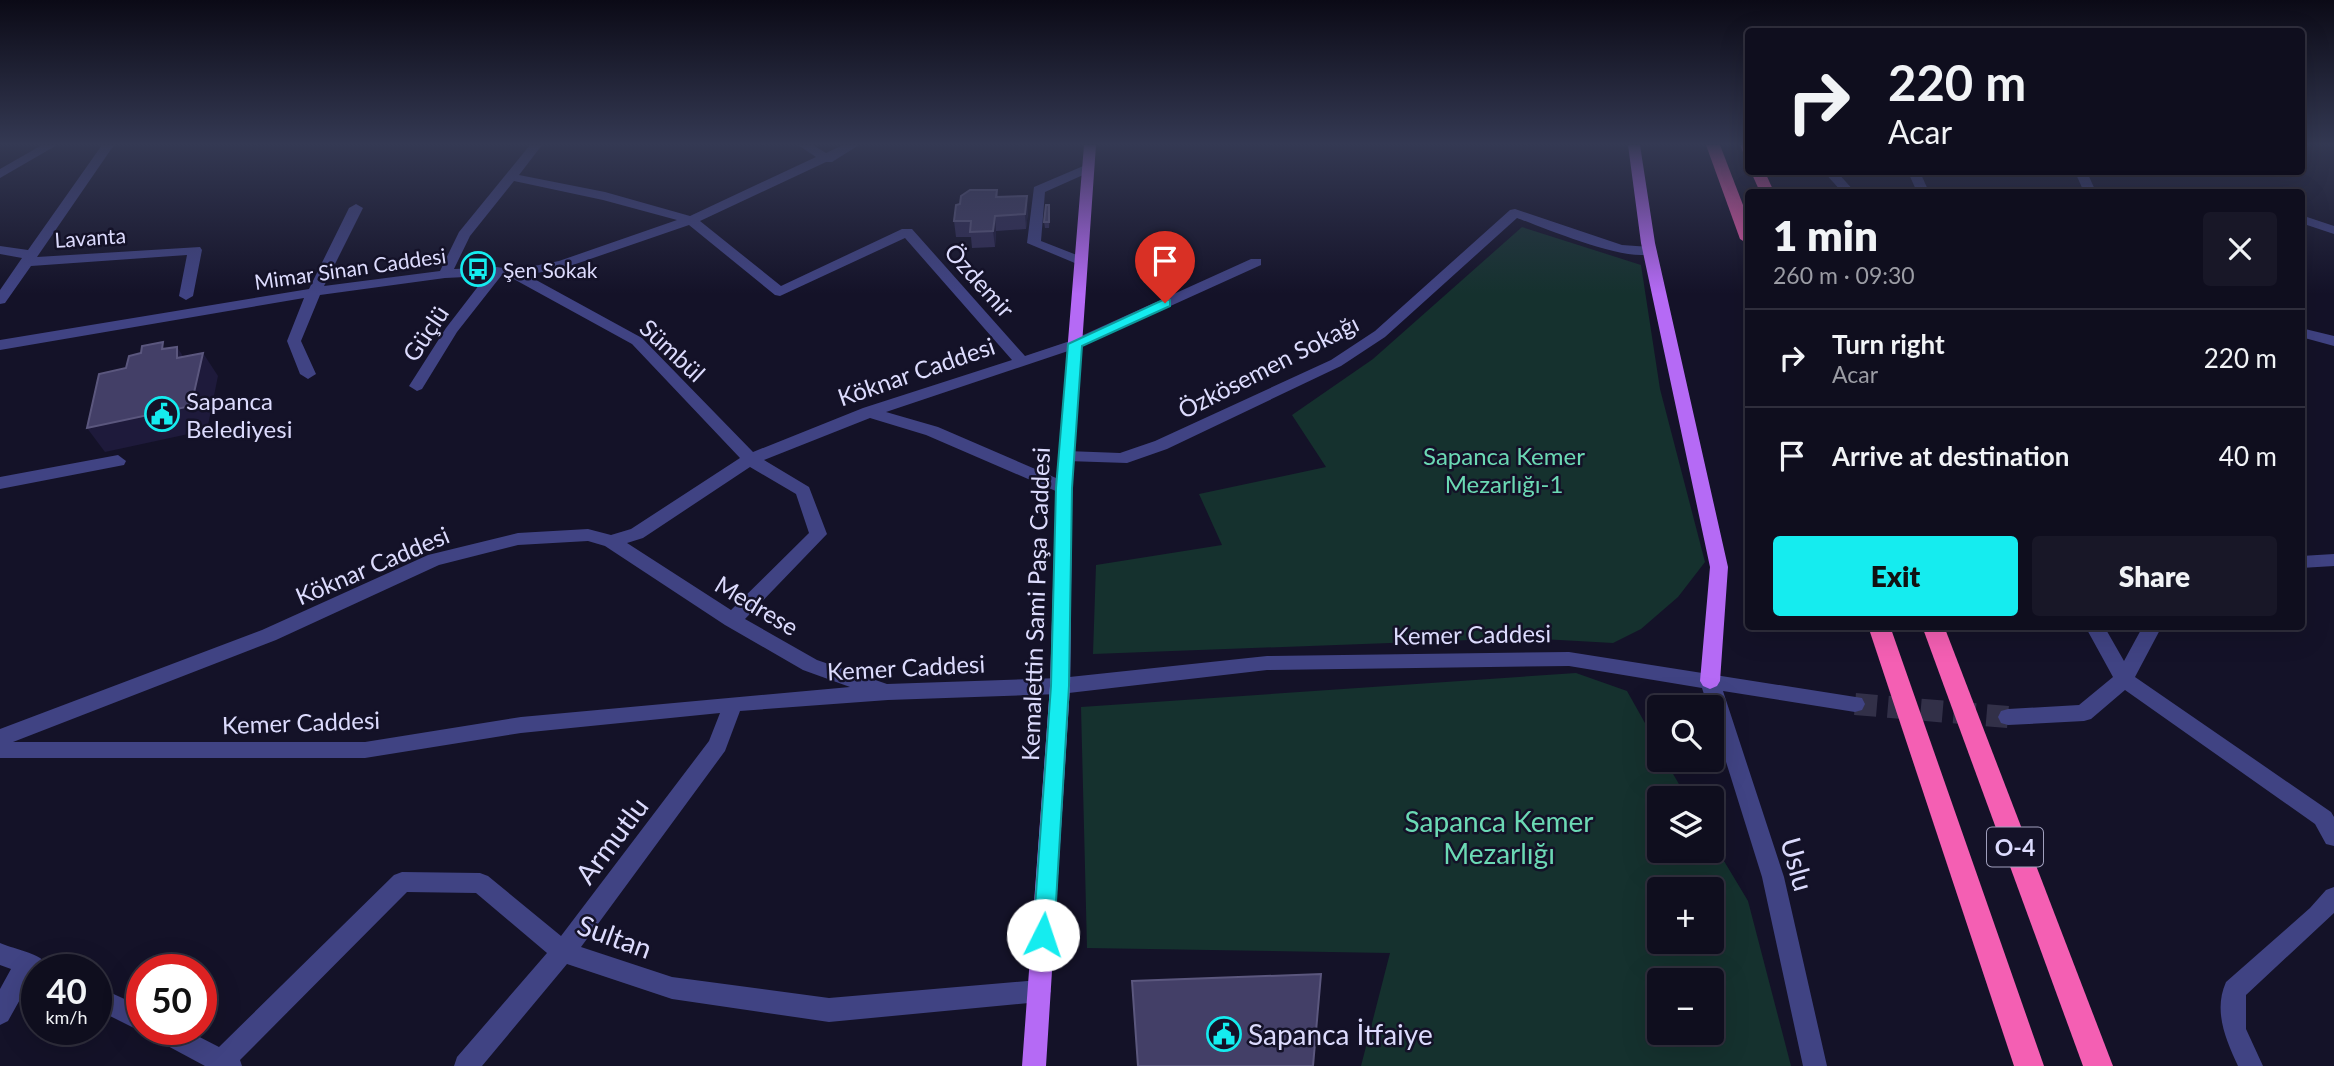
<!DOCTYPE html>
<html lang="en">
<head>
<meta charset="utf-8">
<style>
  :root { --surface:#0f0e1e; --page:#181727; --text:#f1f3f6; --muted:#9b9ca4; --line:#2f2e3c; --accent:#15ecef }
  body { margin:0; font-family:Lato,sans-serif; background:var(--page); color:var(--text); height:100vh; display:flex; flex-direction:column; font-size:26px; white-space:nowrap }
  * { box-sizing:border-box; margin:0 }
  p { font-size:23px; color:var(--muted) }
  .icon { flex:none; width:38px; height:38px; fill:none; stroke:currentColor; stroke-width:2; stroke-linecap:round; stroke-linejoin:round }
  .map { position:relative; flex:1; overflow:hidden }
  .details { position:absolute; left:1745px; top:189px; width:560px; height:441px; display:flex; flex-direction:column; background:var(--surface); border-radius:7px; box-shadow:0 7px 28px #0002,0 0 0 2px var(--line) }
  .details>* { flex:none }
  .top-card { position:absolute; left:1745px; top:28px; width:560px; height:147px; border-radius:7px; box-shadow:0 7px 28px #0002,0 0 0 2px var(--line); background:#0f0e1e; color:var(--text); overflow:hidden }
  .controls { position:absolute; left:1647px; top:695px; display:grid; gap:14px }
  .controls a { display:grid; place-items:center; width:77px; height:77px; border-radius:7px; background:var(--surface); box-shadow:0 7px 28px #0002,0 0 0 2px var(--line); font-size:35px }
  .speed { position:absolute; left:21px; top:954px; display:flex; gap:14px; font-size:35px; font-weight:700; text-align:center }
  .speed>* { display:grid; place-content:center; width:91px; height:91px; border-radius:50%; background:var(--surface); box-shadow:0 7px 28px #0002,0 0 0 2px var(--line); line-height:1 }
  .speed small { font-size:18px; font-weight:400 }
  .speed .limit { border:10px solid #d22; background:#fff; color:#111 }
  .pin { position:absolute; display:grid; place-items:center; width:60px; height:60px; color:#fff; margin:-72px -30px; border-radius:50% 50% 50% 0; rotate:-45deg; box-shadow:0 0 7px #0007 }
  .pin .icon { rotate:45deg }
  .me { position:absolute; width:77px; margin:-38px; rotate:4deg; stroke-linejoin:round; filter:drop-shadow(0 0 5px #0008) }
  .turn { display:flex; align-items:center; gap:24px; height:147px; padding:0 28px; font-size:32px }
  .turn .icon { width:91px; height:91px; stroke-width:2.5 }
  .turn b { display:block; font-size:49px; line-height:60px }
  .round { display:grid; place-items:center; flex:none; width:74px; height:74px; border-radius:7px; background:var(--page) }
  .overview { display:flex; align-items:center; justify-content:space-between; height:119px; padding:0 28px }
  h1 { font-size:42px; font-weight:800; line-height:52px }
  .cta { display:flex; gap:14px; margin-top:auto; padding:14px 28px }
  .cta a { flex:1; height:80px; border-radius:7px; background:var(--accent); color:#111; font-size:28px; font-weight:800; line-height:80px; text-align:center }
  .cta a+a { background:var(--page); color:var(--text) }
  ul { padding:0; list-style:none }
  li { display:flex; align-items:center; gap:21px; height:98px; padding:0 28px; border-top:2px solid var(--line) }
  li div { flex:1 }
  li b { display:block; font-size:26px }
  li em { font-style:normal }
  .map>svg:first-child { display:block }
  .green { fill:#15312e; fill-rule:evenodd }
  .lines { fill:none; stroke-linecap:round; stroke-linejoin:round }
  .minor-tunnel { stroke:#323048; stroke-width:22; stroke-dasharray:22 11; stroke-linecap:butt }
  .minor { fill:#404383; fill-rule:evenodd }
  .major { fill:#b56af5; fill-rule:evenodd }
  .highway { fill:#f45fb3; fill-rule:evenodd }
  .wall { fill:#312c55 }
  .shaded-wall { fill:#1e1a3b }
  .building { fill:#433f67; stroke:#5b577e; stroke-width:2 }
  .route { fill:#15ecef; stroke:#0e999b; stroke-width:2 }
  .labels { text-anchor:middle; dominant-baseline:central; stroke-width:5; stroke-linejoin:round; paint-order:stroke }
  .far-street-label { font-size:21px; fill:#dcdbfd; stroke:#141228 }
  .far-poi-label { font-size:21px; fill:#dcdbfd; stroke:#141228; text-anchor:start }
  .shield { fill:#141228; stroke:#a09fbd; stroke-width:2 }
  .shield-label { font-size:23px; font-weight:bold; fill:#dcdbfd }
  .street-label { font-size:24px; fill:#dcdbfd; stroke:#141228 }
  .poi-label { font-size:24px; fill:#dcdbfd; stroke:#141228; text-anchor:start }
  .park-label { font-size:24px; fill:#6bd9b4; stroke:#141228 }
  .near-park-label { font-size:28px; fill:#6bd9b4; stroke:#141228 }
  .near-street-label { font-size:28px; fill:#dcdbfd; stroke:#141228 }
  .near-poi-label { font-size:28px; fill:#dcdbfd; stroke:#141228; text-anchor:start }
</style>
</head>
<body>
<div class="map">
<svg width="2334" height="1066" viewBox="0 0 2334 1066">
  <rect width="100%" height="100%" fill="#141228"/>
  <g class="green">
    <polygon points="1522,227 1641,265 1660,389 1705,562 1678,597 1641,629 1613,643 1523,638 1093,654 1096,565 1222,545 1199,494 1326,467 1292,415 1373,359"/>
    <path d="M1576 673 1627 691 1659 748V760H1665L1687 798H1659V850H1712V841L1748 901 1791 1066H1361L1390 953 1087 948 1081 707ZM1659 889H1712V942H1659ZM1659 980H1712V1032H1659Z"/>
  </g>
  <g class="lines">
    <polyline class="minor-tunnel" points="1855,704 2008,717"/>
    <g class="minor">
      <polygon points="42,145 57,145 0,178 0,169"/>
      <polygon points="102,145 114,145 37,257 200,247 202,250 193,296 186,300 179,296 187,255 31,266 5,303 0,304 0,290 22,258 0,254 0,246 28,250"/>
      <path d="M530 145H542L519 175 605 192 690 216 816 157 798 145H813L826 153 843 145H859L832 162H826L700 221 781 286 902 229H912L1025 356 1070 341 1251 259H1261V265L1080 347 886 412 938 427 1070 484 1072 488 1070 492H1058L926 435 870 418 764 460 809 487 827 534 745 619 817 660 887 684 1060 678 1267 656 1569 652 1862 698 1865 704 1862 710 1855 712 1723 691 1784 877 1827 1066H1803L1762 877 1712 717V707H1708L1702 688 1569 666 1267 670 1060 694 888 700 740 711 725 751 581 947 672 977 829 998 1039 980 1047 983 1051 991 1047 999 1039 1002 829 1022 672 999 567 964 482 1066H454L457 1057 547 953 476 893 407 892 240 1060 242 1066H205L151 1037 148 1029 142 1032 96 1009V986L142 1007V1029H184L219 1047 394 875 402 872 480 873 488 876 561 936 709 741 720 713 521 733 365 758H0V729L262 630 428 555 518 533 588 529 611 535 631 529 740 458 632 344 510 277 501 276 457 332 422 389 417 391 409 386 446 328 486 276 445 278 320 295 301 341 316 374 308 379 300 374 287 341 304 298 0 350V340L309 289 349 208 356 204 363 208 324 286 440 271 459 232ZM514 181 603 200 677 220 559 261 514 270 497 267 454 269 470 236ZM689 225 775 295 780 296 905 238 1012 360 863 408 753 452 642 338 527 275 567 267ZM750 467 796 494 809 533 731 610 627 543 643 538ZM588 541 605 546 725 625 803 670 850 687 521 717 365 742H13L276 640 439 565 518 545Z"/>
      <polygon points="1088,164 1094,168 1092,171 1045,192 1041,241 1087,259 1087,265 1082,266 1027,243 1034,187"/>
      <polygon points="1824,172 1837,172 1855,192 1842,192"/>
      <polygon points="1908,172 1920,172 1929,192 1917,192"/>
      <polygon points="2075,172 2087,172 2096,192 2084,192"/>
      <path d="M1515 209 1622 245 1650 247 1657 251C1637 268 1542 227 1517 218L1385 337 1341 366 1167 449 1127 463 1067 461 1059 456 1067 451 1120 453 1155 441 1331 360 1375 331 1510 210Z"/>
      <polygon points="2301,215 2334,226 2334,234 2301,223"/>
      <polygon points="2301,328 2334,336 2334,346 2301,337"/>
      <polygon points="118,455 126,461 124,465 0,489 0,477"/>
      <polygon points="2334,554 2334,566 2301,568 2301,556"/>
      <polygon points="2085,626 2104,626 2124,661 2143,626 2162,626 2135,677 2331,812 2334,817 2334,846 2326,844 2315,824 2125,690 2091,719 2084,721 2008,725 2001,723 1998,717 2001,711 2008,709 2079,705 2113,677"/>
      <path d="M2334 887V913L2246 995V1029L2263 1066H2238C2226 1040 2213 1011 2226 982L2310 908 2326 890Z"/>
      <path d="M0 943C16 950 44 953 51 970H37V980L32 978 8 1021 0 1025V989L11 969 0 965Z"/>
    </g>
    <g class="major">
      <polygon points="1084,145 1096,145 1072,488 1070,686 1046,1066 1022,1066 1050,686 1056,488"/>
      <polygon points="1628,145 1640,145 1655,243 1728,567 1720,681 1717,686 1710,689 1703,686 1700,681 1710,567 1641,243"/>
    </g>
    <g class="highway">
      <polygon points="1706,145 1720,145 1748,218 1748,244 1740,239"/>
      <polygon points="1740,145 1748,145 1748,153 1743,152"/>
      <polygon points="1751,172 1765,172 1774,192 1760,192"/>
      <polygon points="1868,626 1890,626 2044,1066 2014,1066"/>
      <polygon points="1922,626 1944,626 2113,1066 2083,1066"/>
    </g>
  </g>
  <g class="wall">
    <polygon points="997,190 998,197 1028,212 1026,229 996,231 995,247 972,248 971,237 956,237 954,221 960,204"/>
    <polygon points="1050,210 1049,228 1045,228 1044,222"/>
  </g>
  <g class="shaded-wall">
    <polygon points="1027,196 1028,212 1026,229 1025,214"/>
    <polygon points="995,216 996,231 995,247 993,231"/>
    <polygon points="177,347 192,370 177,358"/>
    <polygon points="203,353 218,376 207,430 105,452 87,428"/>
  </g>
  <g class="building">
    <polygon points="970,190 997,190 996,197 1027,196 1025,214 995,216 993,231 970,232 971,221 954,221 956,205 960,204 961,196"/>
    <polygon points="1046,205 1049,205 1049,222 1044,222"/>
    <polygon points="163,342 162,349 177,347 177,358 203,353 191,406 87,428 99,374 126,368 129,356 141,353 142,346"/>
    <polygon points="1321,974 1313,1066 1138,1066 1132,981"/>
  </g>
  <linearGradient id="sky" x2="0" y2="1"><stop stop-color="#0b0a16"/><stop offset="0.49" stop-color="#343953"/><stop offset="1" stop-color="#343953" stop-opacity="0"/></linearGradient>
  <rect width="2334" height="294" fill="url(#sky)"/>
  <polygon class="route" points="1165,299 1170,300 1170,306 1082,346 1072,488 1069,686 1054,935 1051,942 1043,945 1036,942 1033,935 1051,686 1056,488 1068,344"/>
  <defs>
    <g id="bus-ring" transform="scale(1.75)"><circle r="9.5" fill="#141228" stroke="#15ecef" stroke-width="1.5"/><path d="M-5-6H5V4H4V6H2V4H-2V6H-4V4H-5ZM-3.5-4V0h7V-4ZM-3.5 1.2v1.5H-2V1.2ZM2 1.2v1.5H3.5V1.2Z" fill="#15ecef"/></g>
    <g id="civic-ring" transform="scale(1.75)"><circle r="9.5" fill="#141228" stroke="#15ecef" stroke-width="1.5"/><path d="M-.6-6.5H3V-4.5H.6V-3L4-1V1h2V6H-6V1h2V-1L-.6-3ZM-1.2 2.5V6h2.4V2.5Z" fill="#15ecef"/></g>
  </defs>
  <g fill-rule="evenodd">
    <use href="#bus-ring" x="478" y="269"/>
    <use href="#civic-ring" x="162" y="414"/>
    <use href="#civic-ring" x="1224" y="1034"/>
  </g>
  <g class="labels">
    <g class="far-street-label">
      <text transform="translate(90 237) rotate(-4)">Lavanta</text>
      <text transform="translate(350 268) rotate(-8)">Mimar Sinan Caddesi</text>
    </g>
    <g class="far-poi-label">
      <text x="503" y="269">Şen Sokak</text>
    </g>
    <rect class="shield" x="1987" y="827.5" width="56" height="39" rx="5"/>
    <g class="shield-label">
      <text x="2015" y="847">O-4</text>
    </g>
    <g class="street-label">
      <text transform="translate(980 280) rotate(48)">Özdemir</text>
      <text transform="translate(425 333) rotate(-56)">Güçlü</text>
      <text transform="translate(673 350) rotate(43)">Sümbül</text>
      <text transform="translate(1268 366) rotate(-27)">Özkösemen Sokağı</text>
      <text transform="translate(916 371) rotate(-19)">Köknar Caddesi</text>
      <text transform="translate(372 565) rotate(-23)">Köknar Caddesi</text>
      <text transform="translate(1035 604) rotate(-88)">Kemalettin Sami Paşa Caddesi</text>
      <text transform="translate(757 605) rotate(31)">Medrese</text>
      <text transform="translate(1472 634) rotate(-1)">Kemer Caddesi</text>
      <text transform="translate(906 667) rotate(-3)">Kemer Caddesi</text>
      <text transform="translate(301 722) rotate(-2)">Kemer Caddesi</text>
    </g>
    <g class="poi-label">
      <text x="186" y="400">Sapanca<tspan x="186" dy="28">Belediyesi</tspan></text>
    </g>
    <g class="park-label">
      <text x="1504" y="455">Sapanca Kemer<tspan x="1504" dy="28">Mezarlığı-1</tspan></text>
    </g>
    <g class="near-park-label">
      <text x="1499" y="821">Sapanca Kemer<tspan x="1499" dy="32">Mezarlığı</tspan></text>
    </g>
    <g class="near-street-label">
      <text transform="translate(611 840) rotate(-53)">Armutlu</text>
      <text transform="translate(1798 864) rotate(74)">Uslu</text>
      <text transform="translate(615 936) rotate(20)">Sultan</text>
    </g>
    <g class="near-poi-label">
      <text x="1248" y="1034">Sapanca İtfaiye</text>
    </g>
  </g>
</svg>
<div class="controls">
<a><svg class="icon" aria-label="search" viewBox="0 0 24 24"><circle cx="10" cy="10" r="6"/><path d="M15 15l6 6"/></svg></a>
<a><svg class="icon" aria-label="layers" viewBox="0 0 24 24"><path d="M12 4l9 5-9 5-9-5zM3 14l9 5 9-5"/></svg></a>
<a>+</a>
<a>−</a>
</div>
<div class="speed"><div>40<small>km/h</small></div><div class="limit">50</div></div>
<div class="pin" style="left:1165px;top:303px;background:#d93025"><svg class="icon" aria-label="arrive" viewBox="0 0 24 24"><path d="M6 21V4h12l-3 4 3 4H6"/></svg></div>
<svg class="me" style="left:1043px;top:935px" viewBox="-20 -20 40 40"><circle r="19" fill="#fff"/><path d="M0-13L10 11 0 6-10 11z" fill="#15ecef"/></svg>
<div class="top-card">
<div class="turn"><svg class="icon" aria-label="right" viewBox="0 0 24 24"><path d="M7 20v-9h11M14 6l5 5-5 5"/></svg><div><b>220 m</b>Acar</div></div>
</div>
<section class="details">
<div class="overview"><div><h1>1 min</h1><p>260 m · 09:30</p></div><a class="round"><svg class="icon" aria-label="close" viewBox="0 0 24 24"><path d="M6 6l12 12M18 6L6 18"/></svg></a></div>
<ul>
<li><svg class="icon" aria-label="right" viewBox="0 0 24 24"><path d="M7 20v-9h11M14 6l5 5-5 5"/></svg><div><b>Turn right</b><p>Acar</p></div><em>220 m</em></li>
<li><svg class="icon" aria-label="arrive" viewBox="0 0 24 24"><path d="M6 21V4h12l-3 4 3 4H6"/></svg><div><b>Arrive at destination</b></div><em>40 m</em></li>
</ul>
<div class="cta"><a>Exit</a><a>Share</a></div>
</section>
</div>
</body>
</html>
